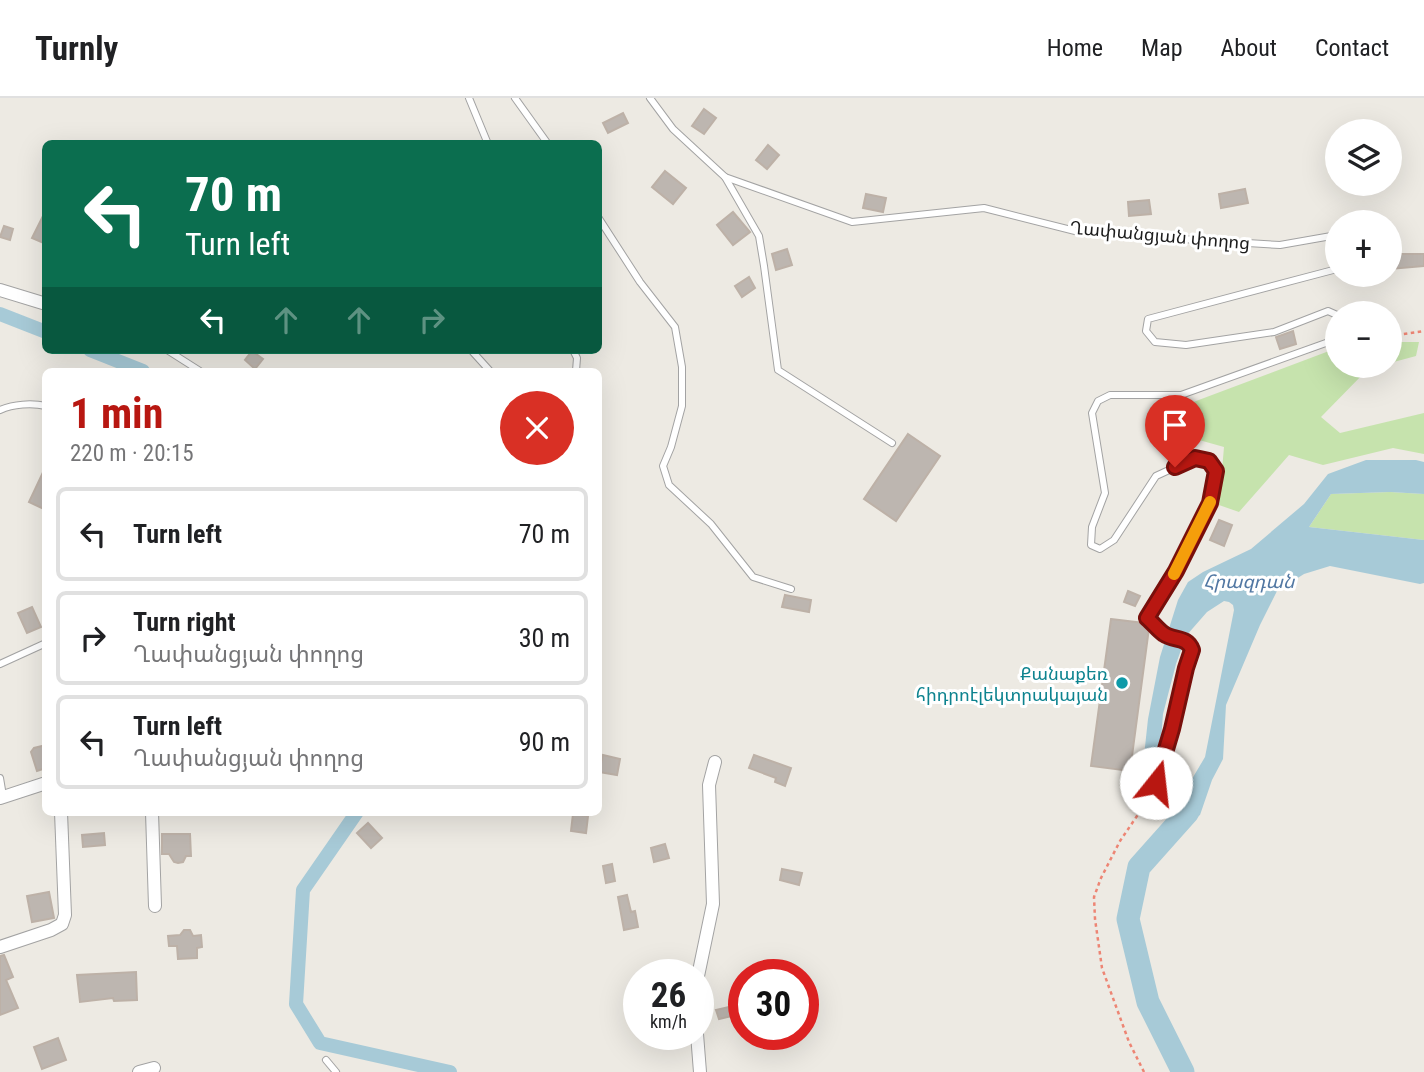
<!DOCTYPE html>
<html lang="en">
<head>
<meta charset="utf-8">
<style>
  :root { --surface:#fff; --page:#f6f6f6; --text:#202124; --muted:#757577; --line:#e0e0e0; --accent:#b81711 }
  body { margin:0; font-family:"Roboto Condensed","Noto Sans Armenian",sans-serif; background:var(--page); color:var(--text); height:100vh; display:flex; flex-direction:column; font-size:26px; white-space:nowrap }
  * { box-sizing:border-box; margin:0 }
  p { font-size:23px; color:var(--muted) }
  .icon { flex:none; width:38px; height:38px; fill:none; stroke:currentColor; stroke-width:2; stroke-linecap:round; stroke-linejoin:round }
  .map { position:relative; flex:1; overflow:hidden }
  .side { position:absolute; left:42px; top:270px; width:560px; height:448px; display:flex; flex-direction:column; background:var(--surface); border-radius:10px; box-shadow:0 7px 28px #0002 }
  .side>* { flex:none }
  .hud { position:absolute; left:42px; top:42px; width:560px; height:214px; border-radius:10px; box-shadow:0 7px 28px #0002; background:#0b6e4f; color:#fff; overflow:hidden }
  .fabs { position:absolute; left:1325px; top:21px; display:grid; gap:14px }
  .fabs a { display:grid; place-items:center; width:77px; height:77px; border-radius:50%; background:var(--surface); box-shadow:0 7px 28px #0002; font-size:35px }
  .speed { position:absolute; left:623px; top:861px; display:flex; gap:14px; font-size:35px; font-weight:700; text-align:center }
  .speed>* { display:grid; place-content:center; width:91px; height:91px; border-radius:50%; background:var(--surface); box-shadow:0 7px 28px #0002; line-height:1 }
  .speed small { font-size:18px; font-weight:400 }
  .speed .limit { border:10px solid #d22; background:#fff; color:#111 }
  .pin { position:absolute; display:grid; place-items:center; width:60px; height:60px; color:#fff; margin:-72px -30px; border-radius:50% 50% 50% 0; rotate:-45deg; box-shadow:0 0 7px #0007 }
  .pin .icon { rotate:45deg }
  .me { position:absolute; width:77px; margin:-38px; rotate:16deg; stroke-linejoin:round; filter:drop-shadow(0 0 5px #0008) }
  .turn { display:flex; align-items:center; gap:24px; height:147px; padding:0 28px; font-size:32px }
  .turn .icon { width:91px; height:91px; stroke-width:2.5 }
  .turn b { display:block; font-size:49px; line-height:60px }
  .lanes { display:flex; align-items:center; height:66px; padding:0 28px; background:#0003; justify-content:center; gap:35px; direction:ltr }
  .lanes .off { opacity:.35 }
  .round { display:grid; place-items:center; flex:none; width:74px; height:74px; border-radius:37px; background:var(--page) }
  .overview { display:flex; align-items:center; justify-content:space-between; height:119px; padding:0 28px }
  h1 { font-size:42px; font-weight:700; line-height:52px; color:var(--accent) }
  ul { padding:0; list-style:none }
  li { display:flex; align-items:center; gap:21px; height:94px; margin:0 14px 10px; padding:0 14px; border:4px solid var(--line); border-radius:10px }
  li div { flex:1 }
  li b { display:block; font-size:26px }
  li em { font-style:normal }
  header { display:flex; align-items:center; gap:42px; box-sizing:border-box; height:98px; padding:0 35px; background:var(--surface); border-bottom:2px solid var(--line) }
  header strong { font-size:33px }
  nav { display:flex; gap:38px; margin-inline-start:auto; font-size:24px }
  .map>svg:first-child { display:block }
  .grass { fill:#c6e3ad }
  .water { fill:#a7cad7 }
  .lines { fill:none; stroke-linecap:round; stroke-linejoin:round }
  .canal { stroke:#a7cad7; stroke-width:14 }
  .river { stroke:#a7cad7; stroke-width:23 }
  .building { fill:#bdb6b0; stroke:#bdb1a7; stroke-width:2 }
  .lane-casing { stroke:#a3a3a3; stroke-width:8 }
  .street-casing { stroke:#a3a3a3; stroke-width:14 }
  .path { stroke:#ed8574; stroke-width:2.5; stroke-dasharray:3.5 3.5; stroke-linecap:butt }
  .lane { stroke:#fff; stroke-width:6 }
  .street { stroke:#fff; stroke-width:12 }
  .route-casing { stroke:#780f0b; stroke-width:18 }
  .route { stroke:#b81711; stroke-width:12 }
  .slow { stroke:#f59e0b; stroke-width:12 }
  .culture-dot { fill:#0f9aa8; stroke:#fff; stroke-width:2.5 }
  .labels { text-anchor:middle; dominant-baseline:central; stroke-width:6; stroke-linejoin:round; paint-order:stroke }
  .street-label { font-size:18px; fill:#1c1c1c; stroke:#fff }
  .culture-label { font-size:18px; fill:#0d838f; stroke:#fff; text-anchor:end }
  .water-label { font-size:19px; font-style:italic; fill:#5278a3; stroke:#fff }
</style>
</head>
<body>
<header>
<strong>Turnly</strong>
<nav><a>Home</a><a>Map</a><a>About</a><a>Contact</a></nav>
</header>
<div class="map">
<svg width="1424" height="974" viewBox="0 0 1424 974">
  <rect width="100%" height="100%" fill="#edeae3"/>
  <g class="grass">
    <polygon points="1390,244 1419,244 1416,258 1390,265"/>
    <polygon points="1337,250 1337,268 1382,268 1367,272 1321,319 1340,335 1424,315 1424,356 1393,350 1323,367 1289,357 1239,414 1219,407 1224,349 1192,340 1188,306"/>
    <polygon points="1390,394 1424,396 1424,442 1309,429 1331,396"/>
  </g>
  <polygon class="water" points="1366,362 1416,362 1424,364 1424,396 1390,394 1331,396 1309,429 1424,442 1424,485 1420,486 1330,468 1304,476 1277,493 1260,527 1226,607 1223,661 1212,682 1200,717 1169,737 1170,718 1205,659 1234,512 1233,507 1229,504 1224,503 1207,514 1186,538 1176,566 1163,616 1161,642 1154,659 1144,658 1148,621 1160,559 1178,502 1188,484 1203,474 1251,451 1304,406 1328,376"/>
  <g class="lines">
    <g class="canal">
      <polyline points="0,216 46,234"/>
      <polyline points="90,252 143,273"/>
      <polyline points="357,714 303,792 296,906 320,945 450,974"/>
    </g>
    <polyline class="river" points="1183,974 1148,904 1128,821 1139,769 1188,714"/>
  </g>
  <g class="building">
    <polygon points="704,11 716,20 704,36 692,28"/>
    <polygon points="623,15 628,25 608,35 603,25"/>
    <polygon points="768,47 779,57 767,71 756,62"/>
    <polygon points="665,73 686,90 673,106 652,89"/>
    <polygon points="1245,91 1248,105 1221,110 1219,96"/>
    <polygon points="866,96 886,100 883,114 863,110"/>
    <polygon points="1149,102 1151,116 1129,118 1128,104"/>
    <polygon points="46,112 46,146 32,140"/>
    <polygon points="733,114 750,134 733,147 717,127"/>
    <polygon points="4,128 13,131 10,142 0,139"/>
    <polygon points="787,151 792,167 776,172 772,156"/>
    <polygon points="1390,156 1424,156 1424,168 1390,171"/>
    <polygon points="749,179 755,190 742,199 735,188"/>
    <polygon points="1293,233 1296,246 1280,251 1276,239"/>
    <polygon points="252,253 263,261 255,271 245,262"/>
    <polygon points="908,336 940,358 896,423 864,401"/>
    <polygon points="46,368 46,412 29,404"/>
    <polygon points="1219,422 1232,427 1224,448 1210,442"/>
    <polygon points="1128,493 1140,498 1135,508 1124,504"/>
    <polygon points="785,497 811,502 809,514 782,509"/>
    <polygon points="32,509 41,529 27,535 18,515"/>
    <polygon points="1111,521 1144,525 1149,530 1130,673 1091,668"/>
    <polygon points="46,647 46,670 37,673 31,654 34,650"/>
    <polygon points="603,657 620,661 617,677 599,674"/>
    <polygon points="754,657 791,670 785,688 775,684 776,680 749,670"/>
    <polygon points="573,716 588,718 586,735 571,733"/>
    <polygon points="368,725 382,740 371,750 357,735"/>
    <polygon points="104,735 105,747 83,749 82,737"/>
    <polygon points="162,736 190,736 191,758 186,758 183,764 178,765 174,764 169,756 162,756"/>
    <polygon points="665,746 669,760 654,764 651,750"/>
    <polygon points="612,766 615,783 606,785 603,768"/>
    <polygon points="782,771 802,775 799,787 780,782"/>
    <polygon points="49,794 54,820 32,824 27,798"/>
    <polygon points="627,797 631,814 635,813 638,829 624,832 618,799"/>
    <polygon points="184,832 190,832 193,838 201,837 202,849 197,850 197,860 178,861 177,848 169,848 168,838 180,837"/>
    <polygon points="4,857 13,879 6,882 18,910 0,917 0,858"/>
    <polygon points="136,874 137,902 114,903 113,900 80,904 77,877"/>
    <polygon points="738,907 740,916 719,921 716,912"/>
    <polygon points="58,940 66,962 42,971 34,949"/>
  </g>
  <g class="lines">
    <g class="lane-casing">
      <g id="lane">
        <polyline points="469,0 488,46"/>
        <polyline points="515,0 548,46"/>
        <polyline points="650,0 673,31 725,79 852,124 984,110 1083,135 1280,147 1337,137"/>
        <polyline points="725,79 759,138 764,168 778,272 892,345"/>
        <polyline points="598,119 640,184 675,229 682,269 682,308 671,349 663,368 669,387 711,426 753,479 791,491"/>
        <polyline points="1337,171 1148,221 1146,233 1155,244 1186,247 1274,234 1328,213 1337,217"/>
        <polyline points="167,252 200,273"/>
        <polyline points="471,252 490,273"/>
        <polyline points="573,252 577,260 576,273"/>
        <path d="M0 312C13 306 32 305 46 308"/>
        <polyline points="1165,538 1147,520 1176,473 1210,405 1216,373 1209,363 1195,360 1156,378 1114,442 1100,451 1091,447 1092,429 1105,395 1092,315 1098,303 1110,297 1181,297 1337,241"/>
        <polyline points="0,566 46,545"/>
        <polyline points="0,680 3,698"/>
        <polyline points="326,962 336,974"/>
      </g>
    </g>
    <g class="street-casing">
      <g id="street">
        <polyline points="0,192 46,206"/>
        <polyline points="0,700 46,685"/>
        <polyline points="1152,701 1192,552 1192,549 1186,543 1165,538"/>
        <polyline points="152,714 155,808"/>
        <polyline points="0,849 51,832 62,826 65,817 61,714"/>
        <polyline points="698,878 713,806 709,687 715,664"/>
        <polyline points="697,936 700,974"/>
        <polyline points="139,974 154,970"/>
      </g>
    </g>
    <g class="path">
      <polyline points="1390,238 1424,233"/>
      <polyline points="1144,974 1129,944 1102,870 1095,821 1094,799 1101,780 1120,743 1137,718 1145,708"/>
    </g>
    <use href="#lane" class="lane"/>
    <use href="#street" class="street"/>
  </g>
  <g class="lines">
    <g class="route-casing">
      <path id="route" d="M1156 685 1172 631 1186 570 1192 552C1187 538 1174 543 1164 536 1158 532 1153 525 1147 520L1176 473 1210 405 1216 373 1209 363 1195 360 1175 369"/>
    </g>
    <use href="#route" class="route"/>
    <polyline class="slow" points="1174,476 1210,404"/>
  </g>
  <circle class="culture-dot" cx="1122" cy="585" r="7"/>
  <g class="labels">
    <g class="street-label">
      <text transform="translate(1160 137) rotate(5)">Ղափանցյան փողոց</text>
    </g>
    <g class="culture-label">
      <text x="1108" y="575">Քանաքեռ<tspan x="1108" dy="21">հիդրոէլեկտրակայան</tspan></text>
    </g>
    <g class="water-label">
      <text x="1249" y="483">Հրազդան</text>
    </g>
  </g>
</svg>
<div class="fabs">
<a><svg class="icon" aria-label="layers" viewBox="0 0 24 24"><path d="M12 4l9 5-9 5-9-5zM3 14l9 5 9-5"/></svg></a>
<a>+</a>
<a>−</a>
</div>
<div class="speed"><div>26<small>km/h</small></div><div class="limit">30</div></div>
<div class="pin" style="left:1175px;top:369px;background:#d93025"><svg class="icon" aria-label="arrive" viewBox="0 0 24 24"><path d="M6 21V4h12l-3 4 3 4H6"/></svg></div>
<svg class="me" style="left:1156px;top:685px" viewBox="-20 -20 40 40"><circle r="19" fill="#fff"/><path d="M0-13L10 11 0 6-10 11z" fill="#b81711"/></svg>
<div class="hud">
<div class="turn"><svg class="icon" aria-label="left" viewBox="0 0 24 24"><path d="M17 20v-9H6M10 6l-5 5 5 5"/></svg><div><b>70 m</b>Turn left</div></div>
<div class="lanes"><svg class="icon" aria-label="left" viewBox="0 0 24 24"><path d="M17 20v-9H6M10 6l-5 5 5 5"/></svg><svg class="icon off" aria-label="ahead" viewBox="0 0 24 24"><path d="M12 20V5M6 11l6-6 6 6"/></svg><svg class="icon off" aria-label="ahead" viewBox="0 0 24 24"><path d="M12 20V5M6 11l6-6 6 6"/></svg><svg class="icon off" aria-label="right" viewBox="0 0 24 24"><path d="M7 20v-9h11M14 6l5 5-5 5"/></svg></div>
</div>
<section class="side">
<div class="overview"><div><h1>1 min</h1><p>220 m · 20:15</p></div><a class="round" style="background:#d93025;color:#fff"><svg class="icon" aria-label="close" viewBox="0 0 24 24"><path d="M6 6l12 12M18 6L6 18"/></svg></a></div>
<ul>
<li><svg class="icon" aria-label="left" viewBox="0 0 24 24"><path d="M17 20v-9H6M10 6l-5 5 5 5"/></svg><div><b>Turn left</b></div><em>70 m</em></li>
<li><svg class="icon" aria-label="right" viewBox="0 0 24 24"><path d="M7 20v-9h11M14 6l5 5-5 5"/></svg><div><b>Turn right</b><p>Ղափանցյան փողոց</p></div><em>30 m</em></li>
<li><svg class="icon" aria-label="left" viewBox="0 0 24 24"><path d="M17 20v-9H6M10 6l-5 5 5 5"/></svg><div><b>Turn left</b><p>Ղափանցյան փողոց</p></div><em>90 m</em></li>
</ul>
</section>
</div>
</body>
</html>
